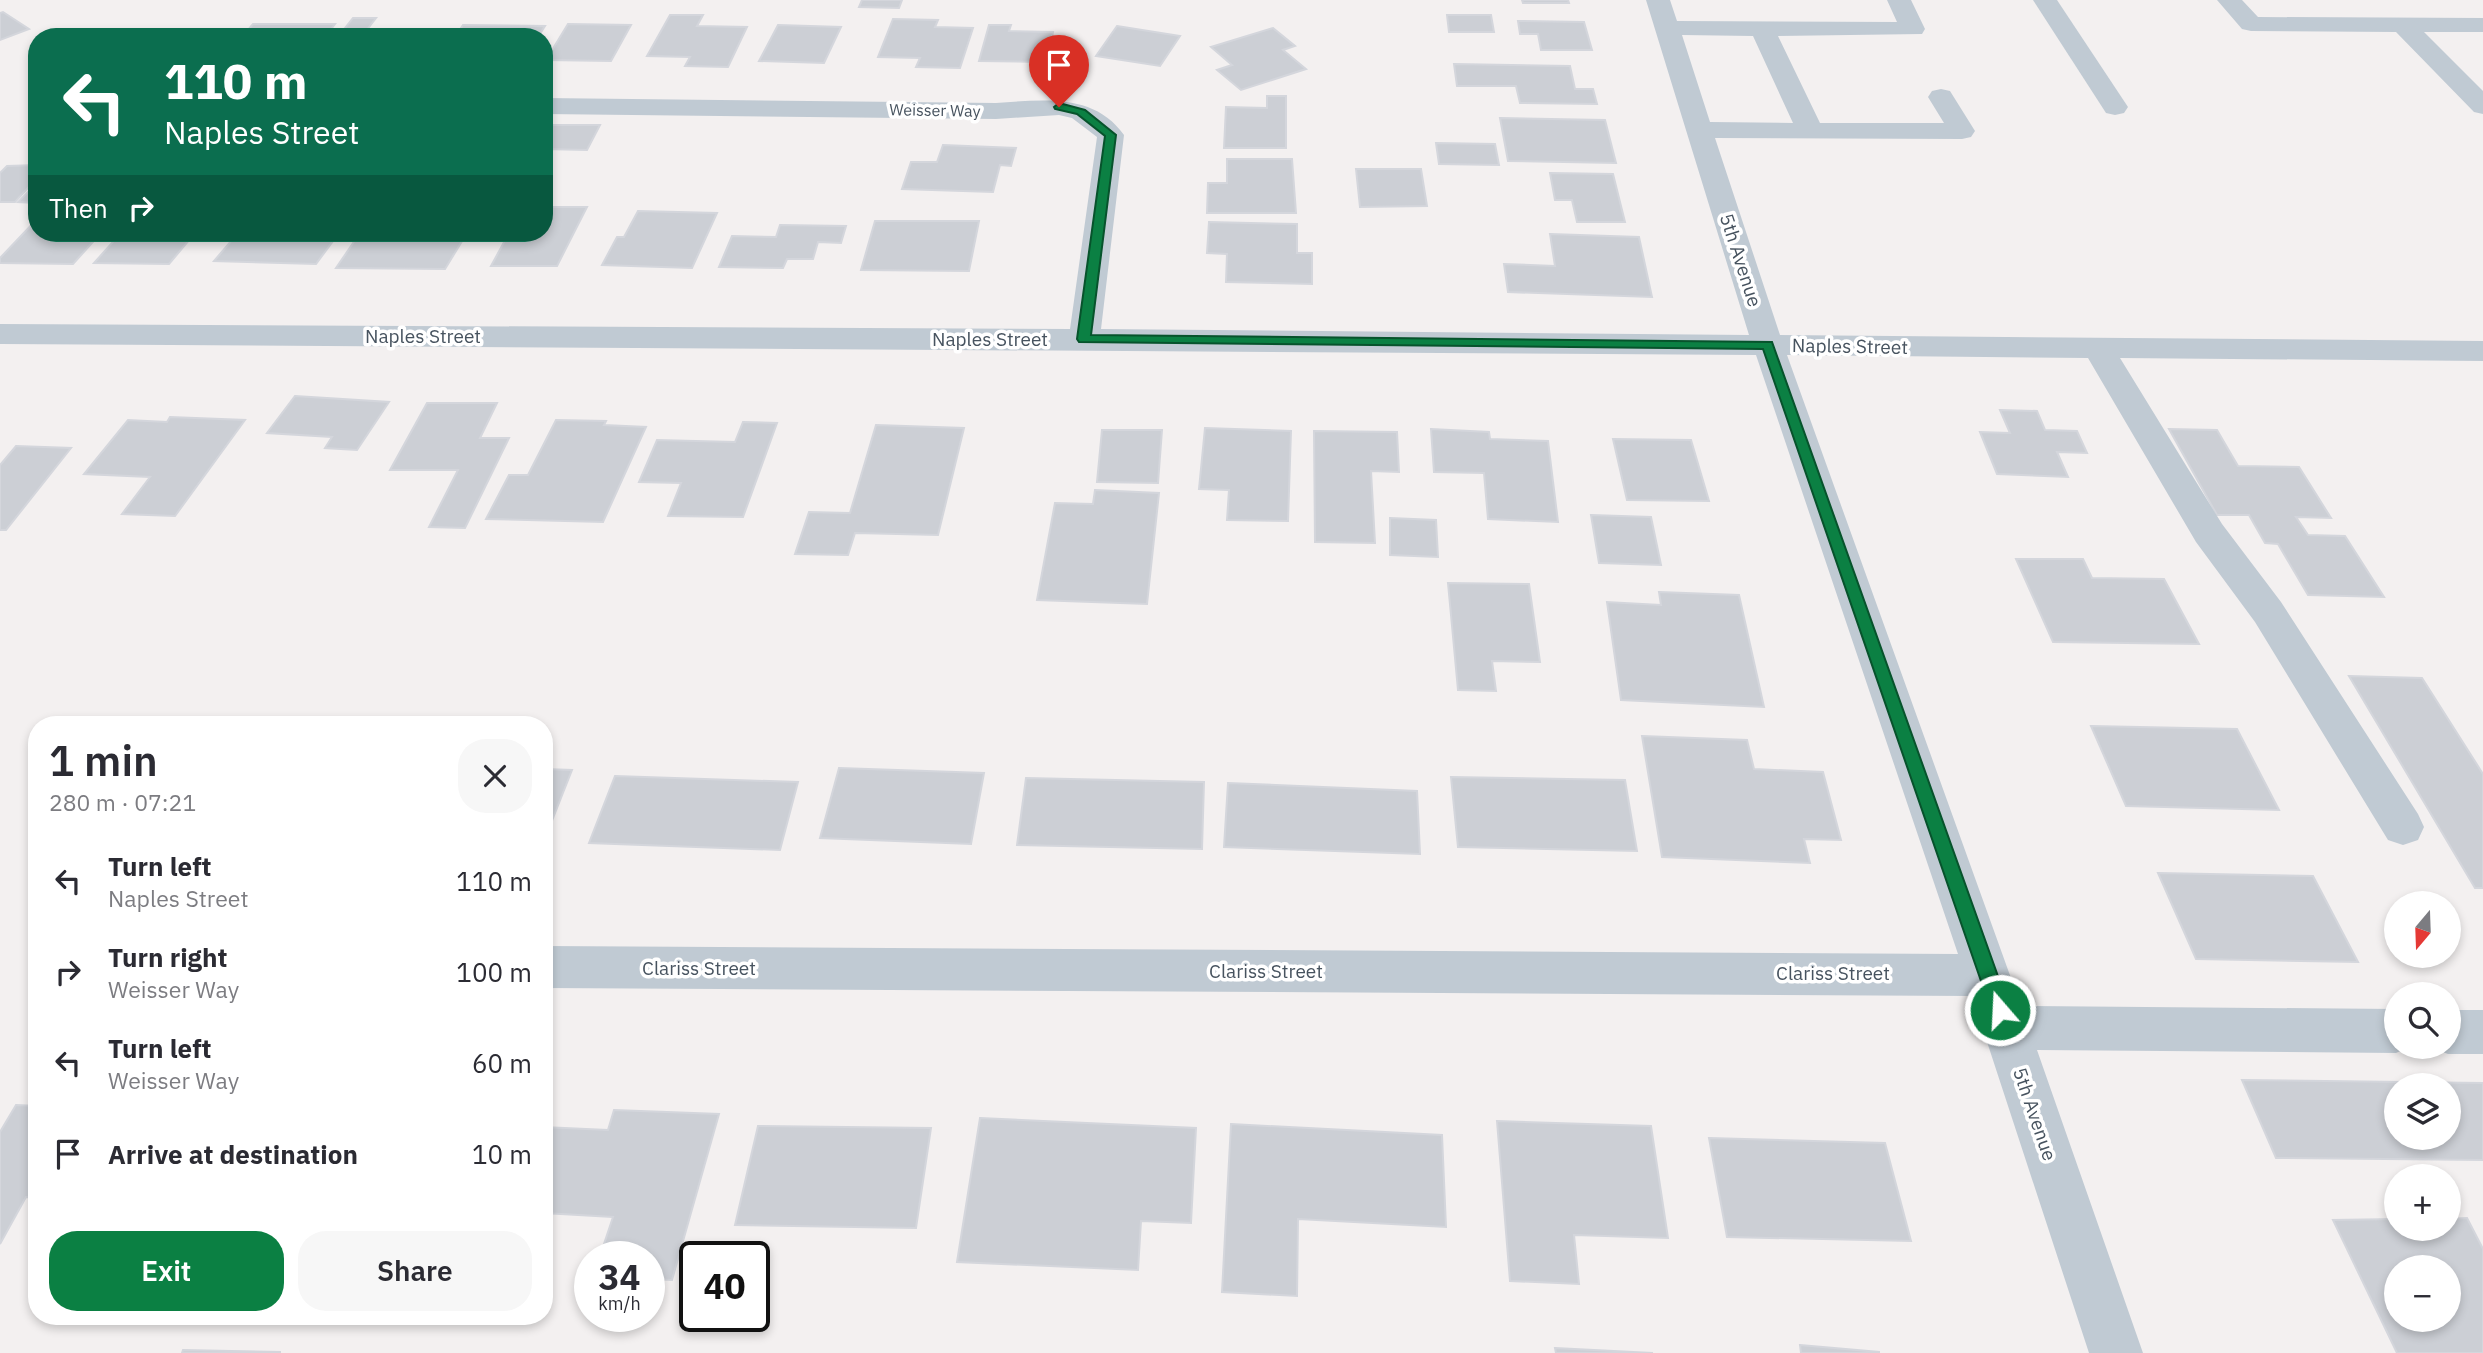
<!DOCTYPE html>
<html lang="en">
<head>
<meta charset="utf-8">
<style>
  :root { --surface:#fff; --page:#f7f7f7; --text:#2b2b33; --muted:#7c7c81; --accent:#0b8043 }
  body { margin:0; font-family:"IBM Plex Sans",sans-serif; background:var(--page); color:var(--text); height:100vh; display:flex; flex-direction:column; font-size:26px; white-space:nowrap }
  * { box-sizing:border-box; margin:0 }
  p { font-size:23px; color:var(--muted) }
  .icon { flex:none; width:38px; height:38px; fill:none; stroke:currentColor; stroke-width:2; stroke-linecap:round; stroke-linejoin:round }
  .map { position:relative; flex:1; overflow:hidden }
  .side { position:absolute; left:28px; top:716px; width:525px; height:609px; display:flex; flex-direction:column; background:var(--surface); border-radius:28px; box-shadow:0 4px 10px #0003 }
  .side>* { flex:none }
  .banner { position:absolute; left:28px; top:28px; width:525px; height:214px; border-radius:28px; box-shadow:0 4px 10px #0003; background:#0b6e4f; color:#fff; overflow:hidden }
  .needle { width:46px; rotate:199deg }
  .tools { position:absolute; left:2384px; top:891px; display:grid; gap:14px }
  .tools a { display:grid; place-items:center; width:77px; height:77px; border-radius:50%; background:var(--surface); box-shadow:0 4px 10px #0003; font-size:35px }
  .speed { position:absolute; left:574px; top:1241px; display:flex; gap:14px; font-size:35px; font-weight:700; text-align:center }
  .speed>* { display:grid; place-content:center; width:91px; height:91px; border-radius:50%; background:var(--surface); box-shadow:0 4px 10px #0003; line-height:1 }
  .speed small { font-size:18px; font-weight:400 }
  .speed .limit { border:4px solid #111; border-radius:10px; background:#fff; color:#111 }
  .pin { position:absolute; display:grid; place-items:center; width:60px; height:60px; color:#fff; margin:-72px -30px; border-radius:50% 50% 50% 0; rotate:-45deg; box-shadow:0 0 7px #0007 }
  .pin .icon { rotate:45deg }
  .me { position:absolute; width:77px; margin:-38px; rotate:341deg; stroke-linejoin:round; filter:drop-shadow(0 0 5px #0008) }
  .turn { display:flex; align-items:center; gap:24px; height:147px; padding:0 21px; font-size:32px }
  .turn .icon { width:91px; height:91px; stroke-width:2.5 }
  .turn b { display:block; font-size:49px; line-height:60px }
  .then { display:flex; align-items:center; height:66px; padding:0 21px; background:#0003; gap:14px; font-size:26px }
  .round { display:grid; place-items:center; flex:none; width:74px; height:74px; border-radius:28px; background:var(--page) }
  .summary { display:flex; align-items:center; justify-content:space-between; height:119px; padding:0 21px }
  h1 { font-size:42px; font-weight:600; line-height:52px }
  .cta { display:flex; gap:14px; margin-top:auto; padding:14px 21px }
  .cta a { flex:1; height:80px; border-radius:28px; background:var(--accent); color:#fff; font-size:28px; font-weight:600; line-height:80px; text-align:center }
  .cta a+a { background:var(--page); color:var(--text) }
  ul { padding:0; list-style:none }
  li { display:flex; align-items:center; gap:21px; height:91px; padding:0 21px }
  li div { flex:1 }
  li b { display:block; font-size:26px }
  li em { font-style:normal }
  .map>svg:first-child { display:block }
  .building { fill:#cccfd5; stroke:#d4d6dc; stroke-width:2; fill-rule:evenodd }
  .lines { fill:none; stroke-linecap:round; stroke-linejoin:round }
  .minor { fill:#c0cad3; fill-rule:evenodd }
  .route { fill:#0b8043; stroke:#07532c; stroke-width:2 }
  .labels { text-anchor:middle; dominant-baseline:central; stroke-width:7; stroke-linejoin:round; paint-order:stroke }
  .far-street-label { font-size:16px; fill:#47535f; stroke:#fff }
  .street-label { font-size:19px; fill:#47535f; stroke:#fff }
</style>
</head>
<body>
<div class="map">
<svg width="2483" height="1353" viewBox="0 0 2483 1353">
  <rect width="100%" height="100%" fill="#f3f0f0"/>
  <g class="building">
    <polygon points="862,0 902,0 899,8 859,7"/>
    <polygon points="1522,0 1568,0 1569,3 1523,3"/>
    <polygon points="3,12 29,29 0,40 0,13"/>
    <polygon points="670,15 703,15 697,26 747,27 728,67 685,66 690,57 647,56"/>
    <polygon points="1447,15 1491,15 1494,32 1449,32"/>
    <polygon points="353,18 376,18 366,31 410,31 406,37 338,37"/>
    <polygon points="893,19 938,20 935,27 973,28 960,68 916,67 920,58 878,57"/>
    <polygon points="1518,21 1584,22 1592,50 1541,50 1538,34 1520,34"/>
    <polygon points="253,24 335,24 325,37 242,37"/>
    <polygon points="568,24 631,25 611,61 546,60"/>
    <polygon points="463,25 545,26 538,37 455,37"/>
    <polygon points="778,25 841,27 824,63 759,61"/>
    <polygon points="989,25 1011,25 1009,31 1053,32 1047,62 979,61"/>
    <polygon points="1117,26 1180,36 1160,66 1096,56"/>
    <polygon points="1273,28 1295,46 1283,50 1306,69 1241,90 1217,70 1232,65 1211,47"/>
    <polygon points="1454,64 1570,66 1575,89 1593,89 1597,104 1520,103 1516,86 1457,86"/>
    <polygon points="1267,96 1286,96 1286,148 1224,148 1226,107 1267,108"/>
    <polygon points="1500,118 1605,120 1616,163 1508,161"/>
    <polygon points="544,125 600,125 587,150 544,149"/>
    <polygon points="1436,143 1495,144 1499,165 1439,164"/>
    <polygon points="943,145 1016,148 1011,166 1000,165 993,192 902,189 911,162 937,162"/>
    <polygon points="1227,159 1292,159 1296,213 1207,213 1208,183 1227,183"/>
    <polygon points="37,165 37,178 15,202 0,202 0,173 7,166"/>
    <polygon points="1356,169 1421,169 1427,206 1360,207"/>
    <polygon points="1550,173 1613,174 1625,222 1577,222 1572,200 1555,200"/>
    <polygon points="37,183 37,203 18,202"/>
    <polygon points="544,207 587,207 557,266 491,266 509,233 544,233"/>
    <polygon points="638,211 717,213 692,268 602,265 617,237 624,237"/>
    <polygon points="37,219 37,233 101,233 73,264 0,263 0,258"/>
    <polygon points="875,221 979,221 969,271 861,270"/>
    <polygon points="1209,222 1297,224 1297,253 1312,253 1312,284 1226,282 1227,254 1207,253"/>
    <polygon points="780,225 846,226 841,243 818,242 813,259 787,259 783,268 719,267 732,236 776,237"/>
    <polygon points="121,233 195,233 169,264 94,263"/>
    <polygon points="238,233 339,233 316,264 214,261"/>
    <polygon points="360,233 467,233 445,269 336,268"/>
    <polygon points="1550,234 1639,237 1652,297 1508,292 1504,264 1555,266"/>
    <polygon points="295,396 389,402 357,450 325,448 332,437 267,433"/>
    <polygon points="427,403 497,403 480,438 509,438 465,528 429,527 458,470 390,470"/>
    <polygon points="2000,410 2037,411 2045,430 2077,431 2087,453 2057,452 2068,477 1997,474 1980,432 2010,433"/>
    <polygon points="170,417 245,420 175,516 122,514 150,477 84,474 128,420 167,422"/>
    <polygon points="556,420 606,421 604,425 646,427 603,522 486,519 509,475 528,475"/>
    <polygon points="743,422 777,423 743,517 668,516 681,483 639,482 657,440 735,442"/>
    <polygon points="876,425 964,428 938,535 855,533 848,555 795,554 809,512 850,513"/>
    <polygon points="1205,428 1291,431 1288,521 1227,520 1229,490 1199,489"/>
    <polygon points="1431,429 1489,432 1490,439 1548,441 1558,522 1488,519 1484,473 1434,472"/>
    <polygon points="2169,429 2217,430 2238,466 2299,467 2331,518 2296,517 2308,535 2345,536 2384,597 2308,595 2278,544 2265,543 2249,515 2217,515"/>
    <polygon points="1102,430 1162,430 1158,483 1097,482"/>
    <polygon points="1314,431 1397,432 1399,472 1371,471 1375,543 1315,542"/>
    <polygon points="1613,439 1691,440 1709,501 1627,500"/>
    <polygon points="16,446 71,448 6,530 0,530 0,465"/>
    <polygon points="1095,490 1159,493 1147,604 1037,600 1055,503 1093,504"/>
    <polygon points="1591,515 1651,517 1661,565 1599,563"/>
    <polygon points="1390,518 1436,520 1438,557 1390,555"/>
    <polygon points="2016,559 2083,559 2092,578 2164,579 2199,644 2053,642"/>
    <polygon points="1448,583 1529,584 1540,662 1492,661 1496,691 1458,690"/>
    <polygon points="1659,592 1739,595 1764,707 1621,700 1607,602 1661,605"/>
    <polygon points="2349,676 2422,678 2483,774 2483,888 2475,888"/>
    <polygon points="2091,726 2237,729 2279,810 2126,806"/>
    <polygon points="1642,736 1747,740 1754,769 1823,772 1841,840 1804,839 1810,863 1662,857"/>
    <polygon points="839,768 984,773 971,844 820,838"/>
    <polygon points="544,769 572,770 544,841"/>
    <polygon points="615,776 798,782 780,850 589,843"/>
    <polygon points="1451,777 1625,780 1637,851 1458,847"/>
    <polygon points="1026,778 1204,782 1202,849 1017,845"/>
    <polygon points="1228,783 1417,791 1420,854 1224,847"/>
    <polygon points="2158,873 2313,876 2358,962 2196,959"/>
    <path d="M2242 1080 2483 1083V1160L2276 1158ZM2396 1085H2448V1138H2396Z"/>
    <polygon points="16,1105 37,1106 37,1198 26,1197 0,1244 0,1132"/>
    <polygon points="614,1110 719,1114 672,1280 649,1279 649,1256 600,1256 613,1217 544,1213 544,1127 608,1130"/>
    <polygon points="980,1118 1196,1128 1191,1223 1141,1221 1138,1270 957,1262"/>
    <polygon points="1497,1121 1651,1126 1668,1238 1574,1235 1579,1284 1510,1281"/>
    <polygon points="1231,1124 1442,1135 1446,1227 1298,1219 1297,1296 1222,1292"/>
    <polygon points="758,1126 931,1128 916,1228 735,1225"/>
    <polygon points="1709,1138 1885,1143 1911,1241 1727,1237"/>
    <path d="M2467 1218 2483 1249V1353H2397L2333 1220 2396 1219V1228H2448V1219ZM2396 1267H2448V1320H2396Z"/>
    <polygon points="1800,1345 1879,1352 1879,1353 1801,1353"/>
    <polygon points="1555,1348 1653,1353 1556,1353"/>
    <polygon points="183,1350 281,1352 182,1353"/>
  </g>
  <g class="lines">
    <g class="minor">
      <path d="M1646 0H1670L1677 21 1897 22 1887 0H1911L1925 29 1922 34 1778 36 1820 123H1944L1928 97 1932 91 1941 89 1950 91 1975 131 1971 137 1962 139 1715 138 1780 335 2483 341V361L2120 358 2222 524 2281 602 2418 814 2424 827 2418 840 2403 845 2388 840 2255 622 2196 542 2088 358 1787 355 2021 1006 2396 1009V1046H2412L2396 1053 2037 1050 2143 1353H2089L1972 996 544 988V946L1958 954 1756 355 0 344V324L1070 329 1097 137 1072 118 1059 115 996 119 544 114V98L996 103C1041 100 1094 92 1124 135L1101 329 1749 335ZM1682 35 1753 36 1793 123 1710 122Z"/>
      <polygon points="2033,0 2057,0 2128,107 2124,113 2115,115 2106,113"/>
      <polygon points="2217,0 2242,0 2258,17 2483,18 2483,32 2424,32 2483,91 2483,114 2474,112 2396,32 2251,31 2242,29"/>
      <polygon points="2448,1010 2483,1010 2483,1054 2448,1054 2432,1048 2448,1046"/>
    </g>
  </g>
  <polygon class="route" points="1059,103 1085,110 1116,135 1091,335 1772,342 2010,1010 2007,1017 2000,1019 1994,1017 1991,1010 1763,349 1079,342 1077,339 1105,136 1077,114 1055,109 1054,107"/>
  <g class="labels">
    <g class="far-street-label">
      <text transform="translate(935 110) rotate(1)">Weisser Way</text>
    </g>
    <g class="street-label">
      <text transform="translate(1741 260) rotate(72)">5th Avenue</text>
      <text x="423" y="336">Naples Street</text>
      <text x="990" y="339">Naples Street</text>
      <text transform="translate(1850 346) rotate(1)">Naples Street</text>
      <text x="699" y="968">Clariss Street</text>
      <text x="1266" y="971">Clariss Street</text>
      <text x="1833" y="973">Clariss Street</text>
      <text transform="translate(2035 1114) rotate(71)">5th Avenue</text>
    </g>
  </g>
</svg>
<div class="tools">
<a><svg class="needle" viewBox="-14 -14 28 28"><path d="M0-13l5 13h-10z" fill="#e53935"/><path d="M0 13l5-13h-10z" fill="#7c7c81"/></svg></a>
<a><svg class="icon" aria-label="search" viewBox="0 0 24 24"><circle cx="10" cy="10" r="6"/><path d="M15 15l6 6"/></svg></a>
<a><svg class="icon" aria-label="layers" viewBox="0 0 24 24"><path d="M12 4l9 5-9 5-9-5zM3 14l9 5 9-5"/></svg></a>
<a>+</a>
<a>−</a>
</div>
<div class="speed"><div>34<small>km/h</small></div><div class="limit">40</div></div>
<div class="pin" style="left:1059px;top:107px;background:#d93025"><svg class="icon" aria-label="arrive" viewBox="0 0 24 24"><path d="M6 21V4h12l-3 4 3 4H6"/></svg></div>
<svg class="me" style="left:2000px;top:1010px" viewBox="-20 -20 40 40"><circle r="17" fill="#0b8043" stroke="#fff" stroke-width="3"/><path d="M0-11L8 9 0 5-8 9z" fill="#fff"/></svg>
<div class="banner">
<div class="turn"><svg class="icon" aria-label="left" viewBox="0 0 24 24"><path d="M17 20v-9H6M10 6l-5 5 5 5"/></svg><div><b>110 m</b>Naples Street</div></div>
<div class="then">Then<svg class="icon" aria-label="right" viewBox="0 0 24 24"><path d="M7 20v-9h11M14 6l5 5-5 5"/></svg></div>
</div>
<section class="side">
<div class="summary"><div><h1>1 min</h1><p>280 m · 07:21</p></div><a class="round"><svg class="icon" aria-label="close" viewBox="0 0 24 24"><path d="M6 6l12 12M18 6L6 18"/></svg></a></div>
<ul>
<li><svg class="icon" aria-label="left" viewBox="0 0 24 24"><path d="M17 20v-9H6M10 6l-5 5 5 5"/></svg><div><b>Turn left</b><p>Naples Street</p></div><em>110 m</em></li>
<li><svg class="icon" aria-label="right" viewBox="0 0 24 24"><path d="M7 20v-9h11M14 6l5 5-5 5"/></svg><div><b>Turn right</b><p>Weisser Way</p></div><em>100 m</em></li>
<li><svg class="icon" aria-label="left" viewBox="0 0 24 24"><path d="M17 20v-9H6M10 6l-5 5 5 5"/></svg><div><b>Turn left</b><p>Weisser Way</p></div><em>60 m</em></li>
<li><svg class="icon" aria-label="arrive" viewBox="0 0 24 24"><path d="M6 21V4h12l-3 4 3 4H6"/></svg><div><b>Arrive at destination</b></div><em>10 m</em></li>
</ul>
<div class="cta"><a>Exit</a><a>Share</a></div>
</section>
</div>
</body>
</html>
